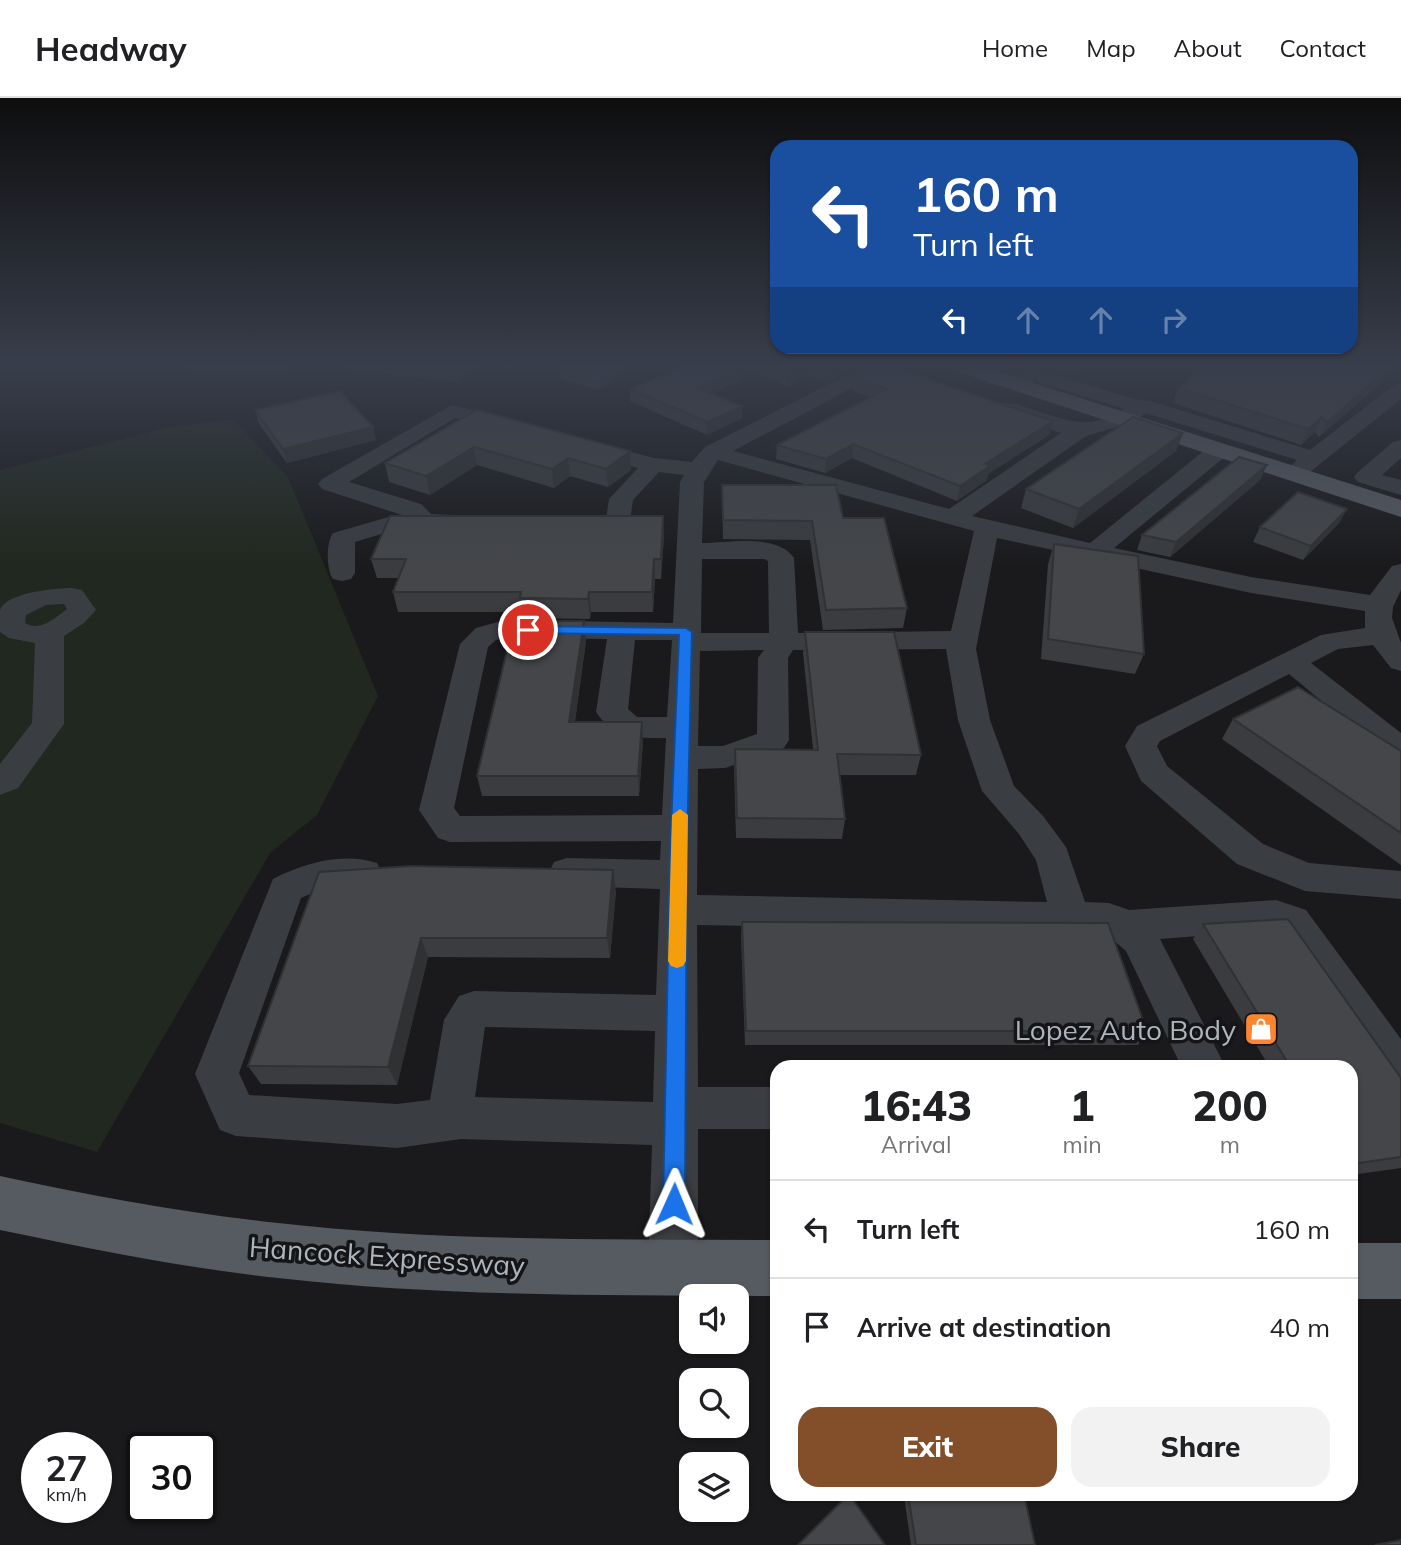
<!DOCTYPE html>
<html lang="en">
<head>
<meta charset="utf-8">
<style>
  :root { --surface:#fff; --page:#f2f2f2; --text:#202124; --muted:#757577; --line:#e0e0e0; --accent:#834e2a }
  body { margin:0; font-family:Mulish,sans-serif; background:var(--page); color:var(--text); height:100vh; display:flex; flex-direction:column; font-size:26px; white-space:nowrap }
  * { box-sizing:border-box; margin:0 }
  p { font-size:23px; color:var(--muted) }
  .icon { flex:none; width:38px; height:38px; fill:none; stroke:currentColor; stroke-width:2; stroke-linecap:round; stroke-linejoin:round }
  .map { position:relative; flex:1; overflow:hidden }
  .panel { position:absolute; left:770px; top:962px; width:588px; height:441px; display:flex; flex-direction:column; background:var(--surface); border-radius:21px; box-shadow:0 2px 5px #0004 }
  .panel>* { flex:none }
  .hud { position:absolute; left:770px; top:42px; width:588px; height:214px; border-radius:21px; box-shadow:0 2px 5px #0004; background:#1a4fa0; color:#fff; overflow:hidden }
  .tools { position:absolute; left:679px; top:1186px; display:grid; gap:14px }
  .tools a { display:grid; place-items:center; width:70px; height:70px; border-radius:14px; background:var(--surface); box-shadow:0 2px 5px #0004; font-size:35px }
  .speed { position:absolute; left:21px; top:1334px; display:flex; gap:14px; font-size:35px; font-weight:700; text-align:center }
  .speed>* { display:grid; place-content:center; width:91px; height:91px; border-radius:50%; background:var(--surface); box-shadow:0 2px 5px #0004; line-height:1 }
  .speed small { font-size:18px; font-weight:400 }
  .speed .limit { border:4px solid #111; border-radius:10px; background:#fff; color:#111 }
  .pin { position:absolute; display:grid; place-items:center; width:60px; height:60px; color:#fff; margin:-30px; border:4px solid #fff; border-radius:50%; box-shadow:0 2px 7px #0007 }
  .me { position:absolute; width:77px; margin:-38px; rotate:1deg; stroke-linejoin:round; filter:drop-shadow(0 0 5px #0008) }
  .turn { display:flex; align-items:center; gap:24px; height:147px; padding:0 28px; font-size:32px }
  .turn .icon { width:91px; height:91px; stroke-width:2.5 }
  .turn b { display:block; font-size:49px; line-height:60px }
  .lanes { display:flex; align-items:center; height:66px; padding:0 28px; background:#0003; justify-content:center; gap:35px; direction:ltr }
  .lanes .off { opacity:.35 }
  .eta { display:flex; justify-content:space-evenly; align-items:center; height:119px; text-align:center }
  .eta b { font-size:42px; font-weight:800; line-height:49px }
  .primary-button { display:flex; gap:14px; margin-top:auto; padding:14px 28px }
  .primary-button a { flex:1; height:80px; border-radius:21px; background:var(--accent); color:#fff; font-size:28px; font-weight:800; line-height:80px; text-align:center }
  .primary-button a+a { background:var(--page); color:var(--text) }
  ul { padding:0; list-style:none }
  li { display:flex; align-items:center; gap:21px; height:98px; padding:0 28px; border-top:2px solid var(--line) }
  li div { flex:1 }
  li b { display:block; font-size:26px }
  li em { font-style:normal }
  header { display:flex; align-items:center; gap:42px; box-sizing:border-box; height:98px; padding:0 35px; background:var(--surface); border-bottom:2px solid var(--line) }
  header strong { font-size:33px }
  nav { display:flex; gap:38px; margin-inline-start:auto; font-size:24px }
  .map>svg:first-child { display:block }
  .green { fill:#20281f }
  .lines { fill:none; stroke-linecap:round; stroke-linejoin:round }
  .minor { fill:#3a3d42; fill-rule:evenodd }
  .major { fill:#565b61; fill-rule:evenodd }
  .wall { fill:#3a3c3f }
  .shaded-wall { fill:#303133 }
  .building { fill:#444649; stroke:#303133; stroke-width:2 }
  .route { fill:#1a73e8; stroke:#114b97; stroke-width:2 }
  .slow { fill:#f59e0b }
  .labels { text-anchor:middle; dominant-baseline:central; stroke-width:7; stroke-linejoin:round; paint-order:stroke }
  .near-poi-label { font-size:28px; fill:#acb5bc; stroke:#151517; text-anchor:end }
  .near-street-label { font-size:28px; fill:#acb5bc; stroke:#151517 }
</style>
</head>
<body>
<header>
<strong>Headway</strong>
<nav><a>Home</a><a>Map</a><a>About</a><a>Contact</a></nav>
</header>
<div class="map">
<svg width="1401" height="1447" viewBox="0 0 1401 1447">
  <rect width="100%" height="100%" fill="#1a1a1c"/>
  <polygon class="green" points="233,321 288,379 378,598 317,717 270,755 97,1054 0,1025 0,372 170,329"/>
  <g class="lines">
    <g class="minor">
      <polygon points="184,268 290,268 280,274 194,274"/>
      <path d="M865 268H889L886 272 733 353 949 411 1061 335 1001 314 998 310 1001 306C1011 303 1018 307 1028 310 1063 321 1089 335 1124 311L1035 283 1022 290H1008L1005 286C1011 278 1023 273 1033 270L1138 302 1150 303 1310 352 1394 287 1401 285V301L1305 378H1289L1286 373 1297 362 1146 315 1130 325 1086 338 972 418 1090 445 1211 347H1227L1230 352 1227 357 1114 450 1251 479 1370 497 1392 468 1401 466V492L1393 509 1392 520 1401 545V573L1391 570 1373 547 1338 551 1311 565 1401 635V663L1390 660 1289 576 1160 643 1157 648 1167 668 1263 746 1309 765 1401 773V801L1305 793 1237 766 1141 683 1125 648 1137 628 1321 537 1365 530V513L1251 495 997 440 976 551 990 622 1014 688 1043 718 1066 749 1085 804 1109 805 1129 812 1276 802 1306 812 1401 941V996L1386 990 1278 834 1274 832 1160 841 1226 970H1182L1126 853 1105 835 697 827 698 989H777V1031H698V1169L691 1187 673 1194 655 1187 648 1169 652 1047 461 1041 397 1050 236 1038 220 1032 195 976 273 781C304 765 342 754 377 765L382 775 377 785C350 794 328 787 301 800L239 975 249 997 397 1006 430 1002 444 922 459 898 474 893 656 897 660 791 567 788 554 784 549 774 554 764 567 760 660 762 661 743 450 744 438 740 419 712 460 546 476 530 505 522 673 525 680 384 684 377 659 374 633 402 630 422 627 427 618 429 609 427 606 422 609 401 638 370 577 354 574 349 577 344 585 342 654 360 692 364 705 349ZM718 362 974 433 951 533 798 535 794 460C777 435 729 445 702 445L704 384ZM702 461H764L768 463 769 535H701ZM506 540 607 541 596 614C614 641 637 640 666 640L662 717 460 718 454 710 488 549 496 542ZM635 542H672L667 619H637L628 611ZM946 551 958 622 982 693 1019 736 1036 762 1047 804 697 797 698 671 725 670 784 650 789 642 788 560 793 552ZM764 552 758 560 757 636 723 648H698L700 553ZM485 929 655 933 653 1004 475 999Z"/>
      <path d="M452 307 522 325 525 330 522 335 514 336 455 320 349 384 421 406 431 416 473 418 476 423 473 428 464 430 391 433 355 444V475L351 481 342 483 333 481C326 471 326 444 333 435L389 419 405 418 322 391 318 386 322 381Z"/>
      <polygon points="1401,342 1401,360 1382,377 1401,382 1401,397 1358,384 1354,379 1358,374 1393,344"/>
      <path d="M72 490 82 492 96 512 84 525 64 538V626L18 690 0 697V666L32 625 35 545 9 540 0 534C0 528 0 518 0 512 6 494 57 490 72 490ZM64 506 67 511C55 520 40 534 25 525L26 517 46 507Z"/>
    </g>
    <g class="major">
      <polygon points="948,268 980,268 1401,402 1401,419 952,272"/>
      <path d="M0 1078C92 1098 184 1115 278 1125 443 1144 611 1141 777 1142V1198C611 1197 443 1199 278 1180 184 1170 92 1151 0 1132Z"/>
      <rect x="1351" y="1145" width="50" height="56"/>
    </g>
  </g>
  <g class="wall">
    <polygon points="349,268 477,268 460,284 350,272"/>
    <polygon points="688,268 855,268 855,270 828,284 810,278 788,288 743,271 742,282 711,296 742,320 707,337 630,303 630,291"/>
    <polygon points="1048,268 1089,268 1076,276"/>
    <polygon points="1195,268 1388,279 1319,339 1315,334 1301,347 1173,305 1178,290 1190,282"/>
    <polygon points="560,273 624,274 599,292 561,281"/>
    <polygon points="854,280 1053,323 1049,337 988,376 987,382 957,403 852,360 825,375 776,361 777,347 871,299 852,293"/>
    <polygon points="255,312 373,329 376,342 287,365 259,326"/>
    <polygon points="477,312 630,353 631,372 608,389 570,378 554,390 477,367 430,397 389,384 385,365"/>
    <polygon points="1183,335 1176,353 1073,430 1021,410 1026,391"/>
    <polygon points="1267,367 1260,382 1170,459 1137,452 1142,437"/>
    <polygon points="722,387 843,420 907,510 903,530 823,532 810,442 723,441"/>
    <polygon points="1347,411 1339,425 1303,462 1253,444 1260,429"/>
    <polygon points="664,437 661,481 655,481 653,514 591,514 590,521 523,520 522,514 398,514 393,494 398,480 377,480 371,461"/>
    <polygon points="1054,446 1144,556 1135,576 1041,561 1048,466"/>
    <polygon points="584,523 586,543 575,624 643,644 639,698 482,698 477,678"/>
    <polygon points="805,534 921,657 916,677 839,677 845,721 842,741 736,740 734,671 735,651 813,651 803,555"/>
    <polygon points="1233,621 1401,653 1401,767 1222,641"/>
    <polygon points="319,774 616,793 610,860 428,859 397,987 261,986 248,968"/>
    <polygon points="742,824 1147,933 1138,947 745,947 741,839"/>
    <polygon points="1203,826 1401,980 1401,1070 1351,1077 1351,970 1270,970 1193,841"/>
    <polygon points="905,1396 1024,1396 1035,1447 911,1447 904,1398"/>
  </g>
  <g class="shaded-wall">
    <polygon points="462,268 477,268 460,284 458,272"/>
    <polygon points="620,268 624,268 624,274 599,292 598,283"/>
    <polygon points="805,268 811,268 810,278 788,288 789,275"/>
    <polygon points="835,268 855,268 855,270 828,284 829,271"/>
    <polygon points="1078,268 1089,268 1076,276"/>
    <polygon points="1391,268 1394,268 1388,279 1319,339 1327,324"/>
    <polygon points="743,271 742,282 697,302 697,290"/>
    <polygon points="742,308 742,320 707,337 707,324"/>
    <polygon points="1322,319 1315,334 1301,347 1308,331"/>
    <polygon points="1053,323 1049,337 988,376 987,382 957,403 960,388 985,366"/>
    <polygon points="373,329 376,342 287,365 283,351"/>
    <polygon points="1183,335 1176,353 1073,430 1079,411"/>
    <polygon points="853,346 852,360 825,375 826,361"/>
    <polygon points="474,349 477,367 430,397 426,378"/>
    <polygon points="630,353 631,372 608,389 606,371"/>
    <polygon points="568,360 570,378 554,390 552,371"/>
    <polygon points="1267,367 1260,382 1170,459 1176,444"/>
    <polygon points="1347,411 1339,425 1303,462 1311,448"/>
    <polygon points="663,418 664,437 661,481 661,461"/>
    <polygon points="654,461 655,481 653,514 652,494"/>
    <polygon points="589,494 591,514 590,521 588,501"/>
    <polygon points="584,523 586,543 572,644 569,624"/>
    <polygon points="642,624 643,644 639,698 638,678"/>
    <polygon points="613,772 616,793 610,860 607,840"/>
    <polygon points="421,840 428,859 397,987 388,969"/>
  </g>
  <g class="building">
    <polygon points="421,268 462,268 458,272"/>
    <polygon points="568,268 620,268 598,283 560,273"/>
    <polygon points="688,268 735,268 743,271 697,290 742,308 707,324 630,291"/>
    <polygon points="769,268 805,268 789,275"/>
    <polygon points="820,268 835,268 829,271"/>
    <polygon points="877,268 888,268 1053,323 985,366 990,368 960,388 853,346 826,361 777,347 887,291 854,280"/>
    <polygon points="1195,268 1391,268 1327,324 1322,319 1308,331 1178,290 1199,275"/>
    <polygon points="340,293 373,329 283,351 255,312"/>
    <polygon points="477,312 630,353 606,371 568,360 552,371 474,349 426,378 385,365"/>
    <polygon points="1133,319 1183,335 1079,411 1026,391"/>
    <polygon points="1239,359 1267,367 1176,444 1142,437"/>
    <polygon points="722,387 836,387 843,420 884,420 907,510 826,512 812,423 723,422"/>
    <polygon points="1298,394 1347,411 1311,448 1260,429"/>
    <polygon points="390,418 663,418 661,461 654,461 652,494 589,494 588,501 520,500 521,494 393,494 406,461 371,461"/>
    <polygon points="1054,446 1138,458 1144,556 1048,541"/>
    <polygon points="514,523 584,523 569,624 642,624 638,678 477,678"/>
    <polygon points="805,534 894,534 921,657 837,656 845,721 737,720 735,651 818,652"/>
    <polygon points="1298,589 1401,653 1401,735 1233,621"/>
    <polygon points="411,768 613,772 607,840 421,840 388,969 248,968 319,774"/>
    <polygon points="1288,821 1401,980 1401,1059 1351,1066 1351,970 1291,970 1203,826"/>
    <polygon points="742,824 1108,825 1147,933 746,933"/>
    <polygon points="849,1396 885,1447 798,1447"/>
    <polygon points="908,1396 1024,1396 1035,1447 916,1447"/>
    <polygon points="1401,1442 1401,1447 1375,1447"/>
  </g>
  <linearGradient id="sky" x2="0" y2="1"><stop stop-color="#0e0e0f"/><stop offset="0.57" stop-color="#383e4b"/><stop offset="1" stop-color="#383e4b" stop-opacity="0"/></linearGradient>
  <rect width="1401" height="470" fill="url(#sky)"/>
  <polygon class="route" points="528,528 686,530 692,534 687,753 685,1106 682,1113 674,1117 666,1113 663,1106 670,753 679,537 524,535 522,532"/>
  <polygon class="slow" points="680,711 688,717 686,863 683,868 677,870 671,868 668,863 672,717"/>
  <defs>
    <g id="shop-square" transform="scale(1.75)"><rect x="-9" y="-9" width="18" height="18" rx="4" fill="#fc8532" stroke="#151517"/><path d="M-5-2.5h2.3a2.7 3.5 0 0 1 5.4 0H5L5.5 6h-11ZM-1.5-2.5h3a1.5 2.3 0 0 0-3 0Z" fill="#fff"/></g>
  </defs>
  <g fill-rule="evenodd">
    <use href="#shop-square" x="1261" y="931"/>
  </g>
  <g class="labels">
    <g class="near-poi-label">
      <text x="1236" y="931">Lopez Auto Body</text>
    </g>
    <g class="near-street-label">
      <text transform="translate(387 1158) rotate(4)">Hancock Expressway</text>
    </g>
  </g>
</svg>
<div class="tools">
<a><svg class="icon" aria-label="sound" viewBox="0 0 24 24"><path d="M4 9h4l5-4v14l-5-4H4zM17 9q2 3 0 6"/></svg></a>
<a><svg class="icon" aria-label="search" viewBox="0 0 24 24"><circle cx="10" cy="10" r="6"/><path d="M15 15l6 6"/></svg></a>
<a><svg class="icon" aria-label="layers" viewBox="0 0 24 24"><path d="M12 4l9 5-9 5-9-5zM3 14l9 5 9-5"/></svg></a>
</div>
<div class="speed"><div>27<small>km/h</small></div><div class="limit">30</div></div>
<div class="pin" style="left:528px;top:532px;background:#d93025"><svg class="icon" aria-label="arrive" viewBox="0 0 24 24"><path d="M6 21V4h12l-3 4 3 4H6"/></svg></div>
<svg class="me" style="left:674px;top:1106px" viewBox="-20 -20 40 40"><path d="M0-17L14 15 0 8-14 15z" fill="#1a73e8" stroke="#fff" stroke-width="4"/></svg>
<div class="hud">
<div class="turn"><svg class="icon" aria-label="left" viewBox="0 0 24 24"><path d="M17 20v-9H6M10 6l-5 5 5 5"/></svg><div><b>160 m</b>Turn left</div></div>
<div class="lanes"><svg class="icon" aria-label="left" viewBox="0 0 24 24"><path d="M17 20v-9H6M10 6l-5 5 5 5"/></svg><svg class="icon off" aria-label="ahead" viewBox="0 0 24 24"><path d="M12 20V5M6 11l6-6 6 6"/></svg><svg class="icon off" aria-label="ahead" viewBox="0 0 24 24"><path d="M12 20V5M6 11l6-6 6 6"/></svg><svg class="icon off" aria-label="right" viewBox="0 0 24 24"><path d="M7 20v-9h11M14 6l5 5-5 5"/></svg></div>
</div>
<section class="panel">
<div class="eta">
<div><b>16:43</b><p>Arrival</p></div>
<div><b>1</b><p>min</p></div>
<div><b>200</b><p>m</p></div>
</div>
<ul>
<li><svg class="icon" aria-label="left" viewBox="0 0 24 24"><path d="M17 20v-9H6M10 6l-5 5 5 5"/></svg><div><b>Turn left</b></div><em>160 m</em></li>
<li><svg class="icon" aria-label="arrive" viewBox="0 0 24 24"><path d="M6 21V4h12l-3 4 3 4H6"/></svg><div><b>Arrive at destination</b></div><em>40 m</em></li>
</ul>
<div class="primary-button"><a>Exit</a><a>Share</a></div>
</section>
</div>
</body>
</html>
